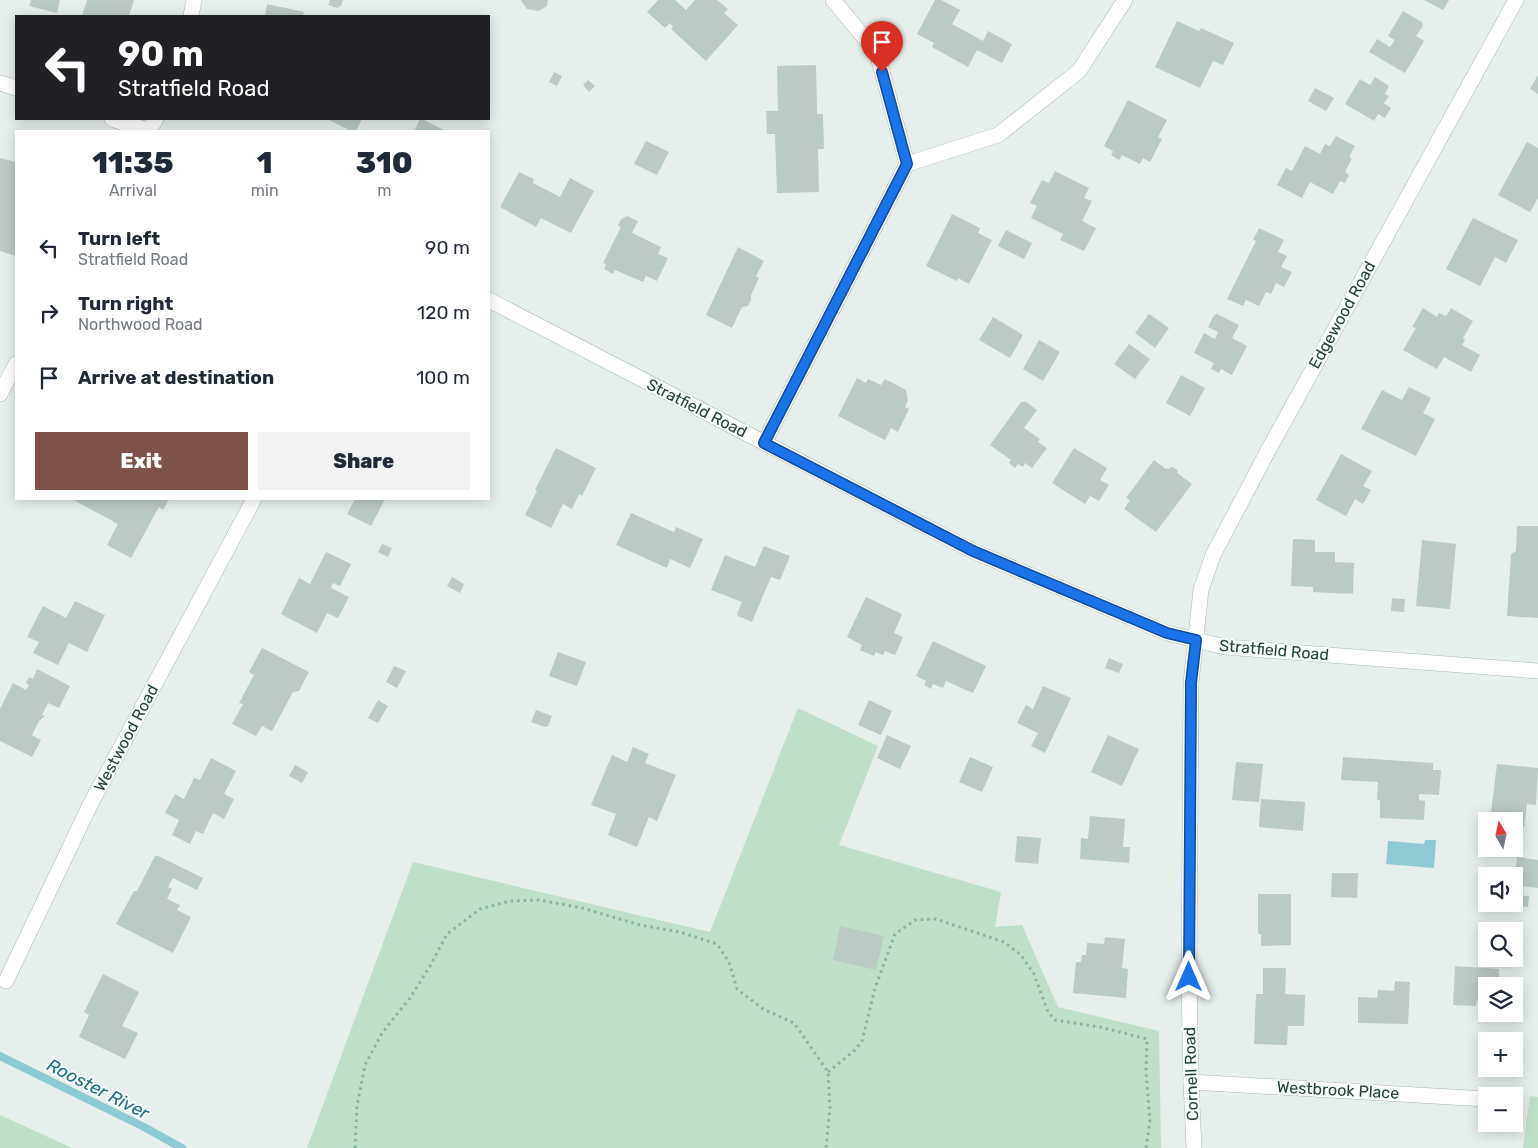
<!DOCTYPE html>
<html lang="en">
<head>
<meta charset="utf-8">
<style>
  :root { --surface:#fff; --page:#f2f2f3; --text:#1f2937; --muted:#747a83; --accent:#7f5249 }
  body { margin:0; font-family:Rubik,sans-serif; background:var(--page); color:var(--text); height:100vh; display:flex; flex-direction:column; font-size:19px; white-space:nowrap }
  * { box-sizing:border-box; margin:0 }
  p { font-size:16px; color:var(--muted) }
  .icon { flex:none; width:28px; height:28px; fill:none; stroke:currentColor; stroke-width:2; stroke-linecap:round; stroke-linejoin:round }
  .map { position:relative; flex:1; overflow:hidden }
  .panel { position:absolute; left:15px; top:130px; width:475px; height:370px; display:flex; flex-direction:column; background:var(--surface); border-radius:0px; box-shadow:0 2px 12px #0003 }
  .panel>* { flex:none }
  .hud { position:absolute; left:15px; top:15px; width:475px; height:105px; border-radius:0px; box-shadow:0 2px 12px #0003; background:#202124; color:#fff; overflow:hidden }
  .needle { width:32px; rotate:351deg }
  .fabs { position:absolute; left:1478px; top:812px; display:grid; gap:10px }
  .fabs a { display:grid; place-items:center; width:45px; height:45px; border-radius:0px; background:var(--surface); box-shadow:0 2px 12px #0003; font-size:25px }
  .pin { position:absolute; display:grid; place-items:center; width:42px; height:42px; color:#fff; margin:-51px -21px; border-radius:50% 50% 50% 0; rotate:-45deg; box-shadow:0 0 5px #0007 }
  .pin .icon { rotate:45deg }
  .me { position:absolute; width:55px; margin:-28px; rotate:0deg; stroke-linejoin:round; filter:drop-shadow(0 0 4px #0008) }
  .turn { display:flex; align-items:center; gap:18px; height:105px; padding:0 20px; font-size:22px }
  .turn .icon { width:65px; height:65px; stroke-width:2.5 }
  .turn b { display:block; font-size:35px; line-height:42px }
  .eta { display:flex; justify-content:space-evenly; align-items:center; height:85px; text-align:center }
  .eta b { font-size:30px; font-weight:800; line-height:35px }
  .button { display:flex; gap:10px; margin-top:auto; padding:10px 20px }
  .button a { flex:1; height:58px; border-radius:0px; background:var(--accent); color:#fff; font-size:20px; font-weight:800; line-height:58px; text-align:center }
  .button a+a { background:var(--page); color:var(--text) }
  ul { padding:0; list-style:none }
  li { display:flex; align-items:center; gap:15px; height:65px; padding:0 20px }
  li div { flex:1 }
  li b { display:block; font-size:19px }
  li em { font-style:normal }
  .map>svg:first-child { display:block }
  .green { fill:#bfe0c8 }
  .water { fill:#8ec9d4 }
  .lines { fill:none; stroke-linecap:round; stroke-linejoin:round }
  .stream { stroke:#8ec9d4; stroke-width:8 }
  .building { fill:#bbcac4 }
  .minor-casing { stroke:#a8b8b2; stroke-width:16 }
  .tertiary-casing { stroke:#a8b8b2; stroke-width:16 }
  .secondary-casing { stroke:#a4bbb3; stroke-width:16 }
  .path { stroke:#86b3a5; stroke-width:3; stroke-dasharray:2.5 4; stroke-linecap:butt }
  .minor { stroke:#fff; stroke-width:15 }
  .tertiary { stroke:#fff; stroke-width:15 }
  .secondary { stroke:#fff; stroke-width:15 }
  .route-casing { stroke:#114b97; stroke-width:12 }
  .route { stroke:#1a73e8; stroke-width:9 }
  .labels { text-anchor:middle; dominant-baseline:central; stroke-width:4; stroke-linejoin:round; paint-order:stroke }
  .street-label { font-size:16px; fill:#24423a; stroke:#f7fbf9 }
  .water-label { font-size:18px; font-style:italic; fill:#1c6f80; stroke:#f7fbf9 }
</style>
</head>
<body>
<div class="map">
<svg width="1538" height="1148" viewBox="0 0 1538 1148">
  <rect width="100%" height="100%" fill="#e6efeb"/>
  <g class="green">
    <polygon points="798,708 878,746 839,845 1001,892 995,927 1022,925 1058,1007 1159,1031 1161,1148 307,1148 413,862 710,932"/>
    <polygon points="1530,1096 1538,1097 1538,1148 1523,1148"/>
    <polygon points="0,1115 72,1148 0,1148"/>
  </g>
  <polygon class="water" points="1425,840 1436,840 1434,868 1386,864 1388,841 1424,844"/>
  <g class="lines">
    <polyline class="stream" points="0,1056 144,1127 182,1148"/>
  </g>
  <g class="building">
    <polygon points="31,0 60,0 57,13 29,6"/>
    <polygon points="87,0 134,0 129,16 82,16"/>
    <polygon points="330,0 343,0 341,6 337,8 328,5"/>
    <polygon points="521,0 548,0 547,6 539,11 527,9"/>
    <polygon points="658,0 675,0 686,10 695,0 717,0 728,9 724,13 738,25 706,61 671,29 673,27 670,23 665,28 647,12"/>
    <polygon points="935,0 941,0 960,10 952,24 983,41 988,31 1012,44 1002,63 977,50 968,67 932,47 934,43 917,34"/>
    <polygon points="1424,0 1449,0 1443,10"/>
    <polygon points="267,4 304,12 303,16 265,16"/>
    <polygon points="1403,11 1422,22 1423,26 1416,36 1424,41 1405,73 1369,52 1377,39 1390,47 1395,40 1388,36"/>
    <polygon points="1177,21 1199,31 1201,28 1234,43 1223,65 1213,61 1200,88 1155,67"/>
    <polygon points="816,65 817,114 823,114 824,149 818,149 819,192 777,193 775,134 767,134 766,111 778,111 777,66"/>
    <polygon points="554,72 562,76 557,86 549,82"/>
    <polygon points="1538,75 1538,94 1530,89"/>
    <polygon points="1375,77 1389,86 1385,94 1389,96 1384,103 1391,108 1385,118 1378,114 1374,121 1345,104 1360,79 1370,85"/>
    <polygon points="588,80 595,86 589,92 583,85"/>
    <polygon points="1315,88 1334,98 1326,111 1308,101"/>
    <polygon points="1128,100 1167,120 1158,137 1162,139 1150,162 1143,158 1140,164 1122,155 1119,160 1111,155 1113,151 1104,146"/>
    <polygon points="327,119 362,119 356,131 351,131"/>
    <polygon points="420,119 422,119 446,131 419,131 415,129"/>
    <polygon points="1336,136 1355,146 1349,157 1352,158 1345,172 1349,175 1345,183 1340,181 1333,194 1310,182 1302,198 1277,185 1286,168 1292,171 1305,146 1320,154 1325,144 1330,146"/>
    <polygon points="646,141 669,152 657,175 634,164"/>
    <polygon points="1527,142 1538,148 1538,198 1530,212 1498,195"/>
    <polygon points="0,158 16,162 16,256 0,251"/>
    <polygon points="1055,171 1089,188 1084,198 1092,201 1082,221 1096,228 1084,251 1060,240 1063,234 1031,218 1037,206 1030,203 1042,180 1049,183"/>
    <polygon points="519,172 534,179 533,183 560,197 570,178 594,191 571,233 541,218 536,227 500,207"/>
    <polygon points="952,214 980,228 978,233 992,240 969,284 958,278 957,281 926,266"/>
    <polygon points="627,216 638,221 632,233 661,247 658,254 668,258 657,281 646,276 643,282 615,270 613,274 604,269 606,264 603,263 621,227 618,226 621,219"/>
    <polygon points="1473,218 1518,240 1506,263 1495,257 1480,286 1446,269"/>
    <polygon points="1259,228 1284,240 1278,252 1287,256 1281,267 1292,272 1284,287 1276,283 1271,294 1266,292 1259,306 1246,300 1243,306 1227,299 1256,241 1253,240"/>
    <polygon points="1006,230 1032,243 1024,259 998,246"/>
    <polygon points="738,247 764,261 756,276 759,278 751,295 751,300 748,306 742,307 732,328 706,315"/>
    <polygon points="1423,308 1437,317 1439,313 1446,316 1451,308 1473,321 1463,338 1465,340 1462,345 1480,355 1471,372 1444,357 1437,369 1403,350 1416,328 1412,327"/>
    <polygon points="1149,314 1169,328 1155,348 1135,333"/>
    <polygon points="1217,314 1239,325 1232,338 1247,346 1232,375 1221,369 1219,373 1211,369 1214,363 1194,353 1204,333 1215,339 1218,332 1208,327 1214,315"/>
    <polygon points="993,317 1023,335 1010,358 979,340"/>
    <polygon points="1039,340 1060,352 1043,381 1023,369"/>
    <polygon points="1129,344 1150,359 1135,379 1114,364"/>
    <polygon points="1181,375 1205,388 1190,416 1166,403"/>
    <polygon points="857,378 866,383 868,379 881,385 885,379 906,390 908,400 905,407 909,409 898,432 891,428 885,440 838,416"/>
    <polygon points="1409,387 1431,398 1423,413 1435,419 1416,456 1361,429 1382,390 1402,400"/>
    <polygon points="1021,402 1026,402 1037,410 1024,428 1040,439 1038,442 1047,448 1032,468 1025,463 1023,467 1018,464 1015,468 1009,463 1011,460 990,445"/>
    <polygon points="556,448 596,468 582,496 579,494 572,509 563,504 551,528 525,515 537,491 535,490"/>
    <polygon points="1074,448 1107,468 1100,480 1109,485 1099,501 1090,496 1085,504 1052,483"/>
    <polygon points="1341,454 1372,471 1363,486 1371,490 1363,504 1355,499 1346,516 1316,500"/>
    <polygon points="1154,460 1166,469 1173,467 1178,471 1177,473 1192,484 1156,532 1124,509 1130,500 1126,498"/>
    <polygon points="72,499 169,499 163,510 159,507 131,558 107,545 118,524"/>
    <polygon points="355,499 385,499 371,526 347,514"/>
    <polygon points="631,513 674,532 676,527 703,539 690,568 670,559 667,568 616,545"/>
    <polygon points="1517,526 1538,526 1538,618 1507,616 1511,554 1516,551"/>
    <polygon points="1293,539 1315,540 1315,552 1335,552 1335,562 1354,563 1353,594 1313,592 1313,587 1291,586"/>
    <polygon points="1422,540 1456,544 1450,609 1416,606"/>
    <polygon points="382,544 392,548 388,557 378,552"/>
    <polygon points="764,546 790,556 780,580 771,577 752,622 738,616 737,614 742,602 711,590 725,555 755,567"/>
    <polygon points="326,552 351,564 340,586 333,583 331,588 349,597 338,618 327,613 317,633 281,614 299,578 310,584"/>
    <polygon points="452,577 464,584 460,593 447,586"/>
    <polygon points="866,597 902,614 894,633 903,637 895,655 885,651 883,655 876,652 874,656 860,650 862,645 847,637"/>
    <polygon points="1392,598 1405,599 1404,612 1391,611"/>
    <polygon points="75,601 105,615 87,652 69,643 58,665 33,653 39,642 27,637 43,606 66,618"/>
    <polygon points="933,641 986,666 973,693 946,681 943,688 933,684 931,689 924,685 926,681 916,676"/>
    <polygon points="262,648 309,672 299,691 293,692 272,731 262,726 256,736 232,724 243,704 239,703 254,675 249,672"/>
    <polygon points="558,652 586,662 577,686 549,676"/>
    <polygon points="1109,658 1123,664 1119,673 1105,668"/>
    <polygon points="394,666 406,671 397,688 386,682"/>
    <polygon points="37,669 70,686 59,708 48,703 42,715 45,716 39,721 32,735 41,740 32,757 0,741 0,709 13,683 26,690 29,685 26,683 29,677 33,679"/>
    <polygon points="1043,686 1071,698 1045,753 1031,746 1038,733 1017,723 1026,705 1033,709"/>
    <polygon points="378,700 388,706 378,723 368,718"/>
    <polygon points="869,700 892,711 881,735 858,725"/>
    <polygon points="536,710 552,716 548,726 545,727 531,722"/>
    <polygon points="887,735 911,746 900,769 877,758"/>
    <polygon points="1108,735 1139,749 1122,786 1091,772"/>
    <polygon points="633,747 649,754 645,763 676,775 657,821 649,817 637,847 608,835 616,814 591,805 612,755 627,762"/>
    <polygon points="970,757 993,767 982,792 959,782"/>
    <polygon points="1343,757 1433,763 1433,770 1441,770 1439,795 1419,794 1419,800 1425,801 1424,820 1380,818 1380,800 1377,800 1378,782 1341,780"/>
    <polygon points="211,758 236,771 224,794 234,799 224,819 213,813 203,834 196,831 190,844 172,835 179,820 165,813 175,794 184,799 194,778 200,780"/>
    <polygon points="1236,762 1263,764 1259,802 1232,800"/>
    <polygon points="1497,764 1538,768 1536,805 1527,804 1524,827 1514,826 1514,821 1490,821"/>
    <polygon points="295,765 308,772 302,783 289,776"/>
    <polygon points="1261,799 1305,802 1303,831 1259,827"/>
    <polygon points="1090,816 1125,819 1123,847 1130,847 1129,863 1080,859 1081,838 1088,839"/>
    <polygon points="1017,836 1041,838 1038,864 1015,862"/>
    <polygon points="155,856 158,856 203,878 197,890 173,878 168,887 172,889 167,899 180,905 177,910 191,917 173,953 116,924 134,891 137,891"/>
    <polygon points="1517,857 1538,860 1538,888 1514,885"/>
    <polygon points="1332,873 1358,873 1357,898 1331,897"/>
    <polygon points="1258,894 1291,894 1291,945 1261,946 1261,935 1258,933"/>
    <polygon points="1514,895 1529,896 1528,907 1513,906"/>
    <polygon points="840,926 884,936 876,970 833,960"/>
    <polygon points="1105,937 1125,939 1122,968 1128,969 1126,998 1073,993 1076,962 1081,962 1082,955 1086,955 1087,943 1104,944"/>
    <polygon points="1455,966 1499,969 1499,981 1509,981 1509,986 1486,986 1486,1000 1477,1000 1476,1006 1453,1005"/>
    <polygon points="1263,968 1286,968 1285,994 1305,995 1304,1026 1288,1026 1287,1045 1254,1044 1256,994 1263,994"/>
    <polygon points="103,974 139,992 122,1026 138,1033 125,1059 79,1037 89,1015 84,1012"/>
    <polygon points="1395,981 1410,982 1408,1024 1358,1023 1358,997 1377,998 1378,990 1394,991"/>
  </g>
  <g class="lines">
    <g class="minor-casing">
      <g id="minor">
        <polyline points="191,16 194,0"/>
        <polyline points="148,131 156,119"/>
        <polyline points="907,164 998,135 1079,71 1125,0"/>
        <polyline points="0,394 16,364"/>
        <polyline points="764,443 907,164 877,53 833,0"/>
        <polyline points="6,981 90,805 254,499"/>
        <polyline points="1191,1082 1486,1099"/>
      </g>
    </g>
    <g class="tertiary-casing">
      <polyline id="tertiary" points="1194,1148 1191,1082 1189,977 1191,683 1201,590 1213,555 1270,447 1516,0"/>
    </g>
    <g class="secondary-casing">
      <g id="secondary">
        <polyline points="0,83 16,88"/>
        <polyline points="112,119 150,131"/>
        <polyline points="489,300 973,551 1167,633 1225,647 1538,671"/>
      </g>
    </g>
    <g class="path">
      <polyline points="828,1072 855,1050 862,1041 875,988 895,934 915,920 936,919 1004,942 1021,955 1034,974 1048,1012 1055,1020 1100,1027 1147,1039 1146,1072 1150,1121 1146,1148"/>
      <polyline points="355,1148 357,1106 365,1065 382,1033 410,998 430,966 447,934 480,909 510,901 539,900 582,908 640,925 680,932 717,944 729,962 737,989 763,1009 794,1023 828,1072 830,1108 826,1148"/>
    </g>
    <use href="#minor" class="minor"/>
    <use href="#tertiary" class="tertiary"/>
    <use href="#secondary" class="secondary"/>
  </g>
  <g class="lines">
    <g class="route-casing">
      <polyline id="route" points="882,72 907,164 764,443 973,551 1167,633 1196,640 1191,683 1189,977"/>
    </g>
    <use href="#route" class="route"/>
  </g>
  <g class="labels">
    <g class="street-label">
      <text transform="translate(1342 315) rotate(-61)">Edgewood Road</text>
      <text transform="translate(697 408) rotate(27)">Stratfield Road</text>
      <text transform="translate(1274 650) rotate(5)">Stratfield Road</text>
      <text transform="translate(126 738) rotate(-62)">Westwood Road</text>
      <text transform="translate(1191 1074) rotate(-92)">Cornell Road</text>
      <text transform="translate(1338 1090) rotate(3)">Westbrook Place</text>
    </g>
    <g class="water-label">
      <text transform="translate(98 1089) rotate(27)">Rooster River</text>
    </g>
  </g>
</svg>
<div class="fabs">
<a><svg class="needle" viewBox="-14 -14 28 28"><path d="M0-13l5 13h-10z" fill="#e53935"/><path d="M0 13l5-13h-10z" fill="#747a83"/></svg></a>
<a><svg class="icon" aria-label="sound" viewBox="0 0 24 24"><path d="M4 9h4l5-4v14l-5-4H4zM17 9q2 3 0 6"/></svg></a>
<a><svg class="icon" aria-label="search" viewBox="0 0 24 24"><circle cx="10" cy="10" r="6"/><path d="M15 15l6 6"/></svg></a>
<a><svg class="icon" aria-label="layers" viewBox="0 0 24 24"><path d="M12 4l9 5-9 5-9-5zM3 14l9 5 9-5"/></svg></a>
<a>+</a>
<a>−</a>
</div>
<div class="pin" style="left:882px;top:72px;background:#d93025"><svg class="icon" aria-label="arrive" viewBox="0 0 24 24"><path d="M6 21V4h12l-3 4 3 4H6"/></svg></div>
<svg class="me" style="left:1189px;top:977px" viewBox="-20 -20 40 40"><path d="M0-17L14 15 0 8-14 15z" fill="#1a73e8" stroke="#fff" stroke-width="4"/></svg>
<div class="hud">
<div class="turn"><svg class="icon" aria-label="left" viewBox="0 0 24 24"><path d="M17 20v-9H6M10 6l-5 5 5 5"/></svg><div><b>90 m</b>Stratfield Road</div></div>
</div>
<section class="panel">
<div class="eta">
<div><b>11:35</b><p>Arrival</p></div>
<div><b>1</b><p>min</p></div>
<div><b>310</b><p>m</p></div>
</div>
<ul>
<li><svg class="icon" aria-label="left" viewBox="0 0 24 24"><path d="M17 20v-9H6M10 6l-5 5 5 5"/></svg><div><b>Turn left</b><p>Stratfield Road</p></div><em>90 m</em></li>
<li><svg class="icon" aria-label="right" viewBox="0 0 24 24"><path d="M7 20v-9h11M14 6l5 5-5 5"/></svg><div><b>Turn right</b><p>Northwood Road</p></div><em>120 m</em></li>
<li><svg class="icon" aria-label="arrive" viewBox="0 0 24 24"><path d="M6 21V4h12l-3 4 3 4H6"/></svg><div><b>Arrive at destination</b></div><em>100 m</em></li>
</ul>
<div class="button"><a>Exit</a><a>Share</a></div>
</section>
</div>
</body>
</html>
